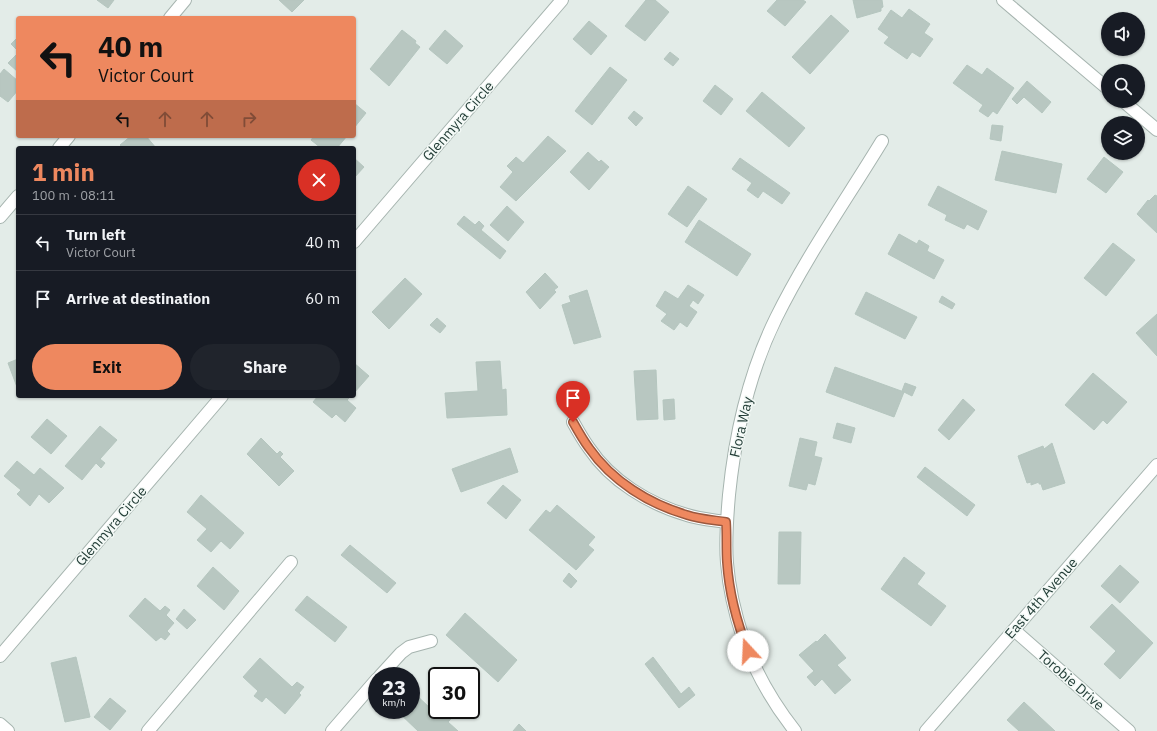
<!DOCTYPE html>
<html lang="en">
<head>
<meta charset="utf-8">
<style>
  :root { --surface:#171b24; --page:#20242c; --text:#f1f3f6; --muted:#9ea1a6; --line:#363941; --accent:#ee885f }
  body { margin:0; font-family:"IBM Plex Sans",sans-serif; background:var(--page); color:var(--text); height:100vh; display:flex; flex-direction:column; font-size:15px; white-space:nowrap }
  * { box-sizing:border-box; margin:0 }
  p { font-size:13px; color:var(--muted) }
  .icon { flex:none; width:22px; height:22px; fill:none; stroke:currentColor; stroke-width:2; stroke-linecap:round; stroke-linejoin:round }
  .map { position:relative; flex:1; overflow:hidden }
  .details { position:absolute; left:16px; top:146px; width:340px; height:252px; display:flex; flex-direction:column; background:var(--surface); border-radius:4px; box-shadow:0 1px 3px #0004 }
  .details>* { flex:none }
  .top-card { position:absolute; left:16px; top:16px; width:340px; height:122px; border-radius:4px; box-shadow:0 1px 3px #0004; background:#ee885f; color:#111; overflow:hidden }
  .controls { position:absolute; left:1101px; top:12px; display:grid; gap:8px }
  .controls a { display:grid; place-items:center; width:44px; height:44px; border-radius:50%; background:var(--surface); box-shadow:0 1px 3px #0004; font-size:20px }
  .speed { position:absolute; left:368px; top:667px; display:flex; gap:8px; font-size:20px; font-weight:700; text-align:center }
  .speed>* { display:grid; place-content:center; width:52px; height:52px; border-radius:50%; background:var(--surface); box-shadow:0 1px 3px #0004; line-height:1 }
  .speed small { font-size:10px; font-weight:400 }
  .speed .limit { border:2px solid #111; border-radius:6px; background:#fff; color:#111 }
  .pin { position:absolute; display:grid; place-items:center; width:34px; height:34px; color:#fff; margin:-41px -17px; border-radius:50% 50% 50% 0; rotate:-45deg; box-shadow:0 0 4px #0007 }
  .pin .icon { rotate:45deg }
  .me { position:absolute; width:44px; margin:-22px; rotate:340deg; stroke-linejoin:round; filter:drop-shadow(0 0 3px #0008) }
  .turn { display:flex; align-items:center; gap:14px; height:84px; padding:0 16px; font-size:18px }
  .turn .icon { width:52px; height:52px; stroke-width:2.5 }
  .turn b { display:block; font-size:28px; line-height:34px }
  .lanes { display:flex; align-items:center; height:38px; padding:0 16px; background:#0003; justify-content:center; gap:20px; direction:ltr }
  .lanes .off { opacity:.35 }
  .round { display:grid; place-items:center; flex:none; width:42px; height:42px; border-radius:21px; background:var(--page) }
  .head { display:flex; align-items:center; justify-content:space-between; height:68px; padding:0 16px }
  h1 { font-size:24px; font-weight:700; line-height:30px; color:var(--accent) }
  .action { display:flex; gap:8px; margin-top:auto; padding:8px 16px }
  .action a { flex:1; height:46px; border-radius:24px; background:var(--accent); color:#111; font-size:16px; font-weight:700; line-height:46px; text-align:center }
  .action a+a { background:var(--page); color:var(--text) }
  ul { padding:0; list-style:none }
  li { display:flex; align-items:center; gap:12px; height:56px; padding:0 16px; border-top:1px solid var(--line) }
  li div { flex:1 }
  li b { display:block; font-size:15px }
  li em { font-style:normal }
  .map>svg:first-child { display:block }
  .building { fill:#b8c7c1; stroke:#b5c6bf }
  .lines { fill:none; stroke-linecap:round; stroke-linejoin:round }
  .minor-casing { stroke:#a6b4af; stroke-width:14 }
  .minor { stroke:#fff; stroke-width:12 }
  .route-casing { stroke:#9b583e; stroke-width:10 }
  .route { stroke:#ee885f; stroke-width:7 }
  .labels { text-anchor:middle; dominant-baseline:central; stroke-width:3; stroke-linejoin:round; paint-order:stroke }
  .street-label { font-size:14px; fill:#233d37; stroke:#f3f9f6 }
</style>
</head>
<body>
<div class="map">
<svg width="1157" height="731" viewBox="0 0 1157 731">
  <rect width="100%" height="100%" fill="#e3ece8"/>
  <g class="building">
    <polygon points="97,0 114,0 108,8"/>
    <polygon points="279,0 304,0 292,12"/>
    <polygon points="646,0 655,0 669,12 645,41 625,26"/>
    <polygon points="777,0 803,0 806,2 785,26 767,11"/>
    <polygon points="853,0 882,0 883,7 881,8 881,11 857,18"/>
    <polygon points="909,9 930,24 924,33 933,39 920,57 912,52 907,59 884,43 889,37 878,29 891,10 902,18"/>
    <polygon points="831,15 849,31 810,74 792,57"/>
    <polygon points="589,21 607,36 591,55 573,39"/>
    <polygon points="402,30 416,41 415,43 420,47 389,86 370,69"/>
    <polygon points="445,30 463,46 447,64 429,49"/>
    <polygon points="18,37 18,51 11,44"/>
    <polygon points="670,52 679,59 673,66 664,59"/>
    <polygon points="18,53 18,72 8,63"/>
    <polygon points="967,65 982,75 987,68 1014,88 997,114 993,111 988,117 979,111 983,105 953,83"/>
    <polygon points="610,67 627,80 592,125 575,111"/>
    <polygon points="4,69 18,81 18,90 8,102 0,96 0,74"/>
    <polygon points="1027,81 1051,102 1042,113 1024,97 1017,104 1012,99"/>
    <polygon points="715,85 733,99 721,115 703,101"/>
    <polygon points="762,92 805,128 789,147 746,111"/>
    <polygon points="354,103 366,113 354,128"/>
    <polygon points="634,111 643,118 636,126 628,118"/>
    <polygon points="992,125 1003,126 1001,141 990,139"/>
    <polygon points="131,136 146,136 156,148 123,148 120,145"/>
    <polygon points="314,136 347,136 337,148 321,148 311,140"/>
    <polygon points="548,136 566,151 516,201 500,187 513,172 507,166 516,157 523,163"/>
    <polygon points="1002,151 1062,164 1056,193 995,180"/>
    <polygon points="588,152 599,162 601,160 609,167 589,190 570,172"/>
    <polygon points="1104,157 1123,172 1106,193 1087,179"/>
    <polygon points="354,158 364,167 354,178"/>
    <polygon points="740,158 790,193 782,204 763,191 758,198 747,190 752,183 732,169"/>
    <polygon points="688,186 707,199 687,227 668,214"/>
    <polygon points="938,186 987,211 978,230 967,224 964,229 945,220 947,215 928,205"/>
    <polygon points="1155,195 1157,196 1157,233 1137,214 1148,200 1149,201"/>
    <polygon points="507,206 524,222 508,241 490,225"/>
    <polygon points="464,216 475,225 479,221 484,226 481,230 506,251 500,259 457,224"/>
    <polygon points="699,220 751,254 737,276 685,242"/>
    <polygon points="899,234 917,244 919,240 929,246 927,251 944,260 934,279 888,254"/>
    <polygon points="1113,243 1135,260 1106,296 1084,278"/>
    <polygon points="545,273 558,287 554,290 556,292 540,309 526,292"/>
    <polygon points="405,278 422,294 389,329 372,312"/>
    <polygon points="688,285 704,295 698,304 693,300 689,306 697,312 687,327 680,322 674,330 661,321 667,314 656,306 665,291 678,299"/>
    <polygon points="587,290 601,337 574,344 562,305 571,302 569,296"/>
    <polygon points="866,292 917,317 905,339 855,314"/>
    <polygon points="942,296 955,304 952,309 939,302"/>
    <polygon points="1157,314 1157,356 1136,333"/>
    <polygon points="437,318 446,326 440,333 430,325"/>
    <polygon points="18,359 18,386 17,387 8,363"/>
    <polygon points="500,361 502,390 506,389 507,415 447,418 445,393 478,391 476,362"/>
    <polygon points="354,363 369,376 354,393"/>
    <polygon points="835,367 904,392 894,417 826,392"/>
    <polygon points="656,370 658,419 637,420 634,371"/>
    <polygon points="1093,373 1127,402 1107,424 1103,420 1094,430 1065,405"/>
    <polygon points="905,383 916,387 912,396 902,391"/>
    <polygon points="318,396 351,396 347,400 356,408 345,422 336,414 332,418 313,402"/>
    <polygon points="674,399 675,419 664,420 663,400"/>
    <polygon points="963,399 975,410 949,440 938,430"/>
    <polygon points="47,419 67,436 51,454 31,437"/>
    <polygon points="837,423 855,428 851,443 833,438"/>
    <polygon points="100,426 117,440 100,459 105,463 101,468 96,463 82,480 65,466"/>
    <polygon points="261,438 277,454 280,451 283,454 280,457 294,471 279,486 247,454"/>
    <polygon points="800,438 817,442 814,456 822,458 815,485 808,483 806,490 789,486"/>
    <polygon points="1052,443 1065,483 1043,490 1041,484 1039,484 1039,482 1031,485 1031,482 1027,483 1018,456 1043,446 1044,449"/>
    <polygon points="510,448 518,472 461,492 452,469"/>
    <polygon points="17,461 34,475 40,468 64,488 49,503 39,494 30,506 17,494 21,490 4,476"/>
    <polygon points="925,467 975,505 967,516 917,477"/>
    <polygon points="503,485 521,500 506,519 487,503"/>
    <polygon points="201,495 244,533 230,549 221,541 211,552 197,540 207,529 187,512"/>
    <polygon points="557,505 595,537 588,545 594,550 576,570 529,530 546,510 550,513"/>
    <polygon points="779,532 801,532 800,584 778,584"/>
    <polygon points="350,545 396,583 387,593 341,555"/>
    <polygon points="904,557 925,573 917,584 946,606 931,626 881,589"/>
    <polygon points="1120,565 1139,582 1120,603 1101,586"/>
    <polygon points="213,567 239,591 224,610 197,586"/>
    <polygon points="569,573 577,581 571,588 563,581"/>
    <polygon points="307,596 347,627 335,642 295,610"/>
    <polygon points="145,598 160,611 165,606 170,610 166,615 174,623 167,631 170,634 165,640 161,637 156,641 129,616"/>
    <polygon points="1112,604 1153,643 1120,679 1104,664 1116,651 1090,627"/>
    <polygon points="184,609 196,620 187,629 176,619"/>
    <polygon points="465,613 517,660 498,682 446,635"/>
    <polygon points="825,634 846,658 837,665 851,680 835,694 822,679 815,686 807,677 814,671 799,655 816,641 817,642"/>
    <polygon points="76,657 90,717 65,722 51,663"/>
    <polygon points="653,657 681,694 689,687 695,695 679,708 645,664"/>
    <polygon points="260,658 292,687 297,682 304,687 299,693 301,695 285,714 266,697 262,702 254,696 258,691 243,677"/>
    <polygon points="411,690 431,709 437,703 437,710 455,710 457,712 448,722 458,731 418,731 396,710 411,710"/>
    <polygon points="110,698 126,711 110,730 94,717"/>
    <polygon points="1024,702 1055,731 1019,731 1007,720"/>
    <polygon points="519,724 526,731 513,731"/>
  </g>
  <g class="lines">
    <g class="minor-casing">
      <g id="minor">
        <polyline points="1003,0 1108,89"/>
        <polyline points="170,18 185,0"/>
        <polyline points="1123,101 1157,130"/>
        <polyline points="59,148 69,136"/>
        <polyline points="0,217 18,196"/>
        <polyline points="354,242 562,0"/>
        <path d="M573 422C578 431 583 440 589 448 611 481 649 504 687 515 699 519 713 520 726 522"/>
        <polyline points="1014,630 1129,731"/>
        <polyline points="0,656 222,396"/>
        <polyline points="380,676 401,653 409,647 431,641"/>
        <polyline points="0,724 8,731"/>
        <polyline points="148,731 291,562"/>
        <polyline points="332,731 377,679"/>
        <path d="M795 731C773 703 755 672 743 638 735 614 729 588 727 563 725 540 727 518 729 495 735 435 749 373 776 318 806 257 846 200 882 141"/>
        <polyline points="926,731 1157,465"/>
      </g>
    </g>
    <use href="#minor" class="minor"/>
  </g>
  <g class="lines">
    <g class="route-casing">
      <path id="route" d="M573 422C578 431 583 440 589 448 612 481 649 504 687 515 699 519 713 520 726 522 727 535 726 549 727 562 729 592 737 623 748 651"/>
    </g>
    <use href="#route" class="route"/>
  </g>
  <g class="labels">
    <g class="street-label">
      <text transform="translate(458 121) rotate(-49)">Glenmyra Circle</text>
      <text transform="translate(741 427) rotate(-77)">Flora Way</text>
      <text transform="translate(111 526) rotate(-49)">Glenmyra Circle</text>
      <text transform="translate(1041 598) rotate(-49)">East 4th Avenue</text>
      <text transform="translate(1071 680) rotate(41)">Torobie Drive</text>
    </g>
  </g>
</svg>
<div class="controls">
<a><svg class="icon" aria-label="sound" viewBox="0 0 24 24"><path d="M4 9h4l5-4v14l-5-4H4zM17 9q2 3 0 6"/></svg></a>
<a><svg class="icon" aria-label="search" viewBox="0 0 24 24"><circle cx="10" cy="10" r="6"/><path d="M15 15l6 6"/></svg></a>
<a><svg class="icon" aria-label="layers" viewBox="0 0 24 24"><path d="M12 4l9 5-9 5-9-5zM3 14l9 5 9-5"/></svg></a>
</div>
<div class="speed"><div>23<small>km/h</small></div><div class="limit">30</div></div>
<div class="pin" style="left:573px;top:422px;background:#d93025"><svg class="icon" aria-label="arrive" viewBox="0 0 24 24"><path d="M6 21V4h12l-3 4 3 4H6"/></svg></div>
<svg class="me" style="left:748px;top:651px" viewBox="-20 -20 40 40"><circle r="19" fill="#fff"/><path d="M0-13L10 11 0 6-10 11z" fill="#ee885f"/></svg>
<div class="top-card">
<div class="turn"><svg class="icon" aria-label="left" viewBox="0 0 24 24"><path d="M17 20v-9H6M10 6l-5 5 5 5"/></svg><div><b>40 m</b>Victor Court</div></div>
<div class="lanes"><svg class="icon" aria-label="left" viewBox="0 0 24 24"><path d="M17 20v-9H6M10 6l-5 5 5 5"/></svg><svg class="icon off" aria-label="ahead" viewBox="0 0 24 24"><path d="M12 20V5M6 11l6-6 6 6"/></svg><svg class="icon off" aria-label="ahead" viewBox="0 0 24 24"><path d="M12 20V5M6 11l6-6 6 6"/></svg><svg class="icon off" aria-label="right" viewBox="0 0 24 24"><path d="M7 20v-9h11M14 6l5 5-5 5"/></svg></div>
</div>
<section class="details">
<div class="head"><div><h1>1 min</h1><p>100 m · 08:11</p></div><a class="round" style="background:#d93025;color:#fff"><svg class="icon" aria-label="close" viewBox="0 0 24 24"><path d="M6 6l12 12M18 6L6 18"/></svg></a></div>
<ul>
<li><svg class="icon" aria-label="left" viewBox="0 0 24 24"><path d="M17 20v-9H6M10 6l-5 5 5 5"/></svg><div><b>Turn left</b><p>Victor Court</p></div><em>40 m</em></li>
<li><svg class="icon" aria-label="arrive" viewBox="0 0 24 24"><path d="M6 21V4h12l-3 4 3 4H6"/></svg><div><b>Arrive at destination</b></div><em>60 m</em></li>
</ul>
<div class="action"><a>Exit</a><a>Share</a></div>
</section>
</div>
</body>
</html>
